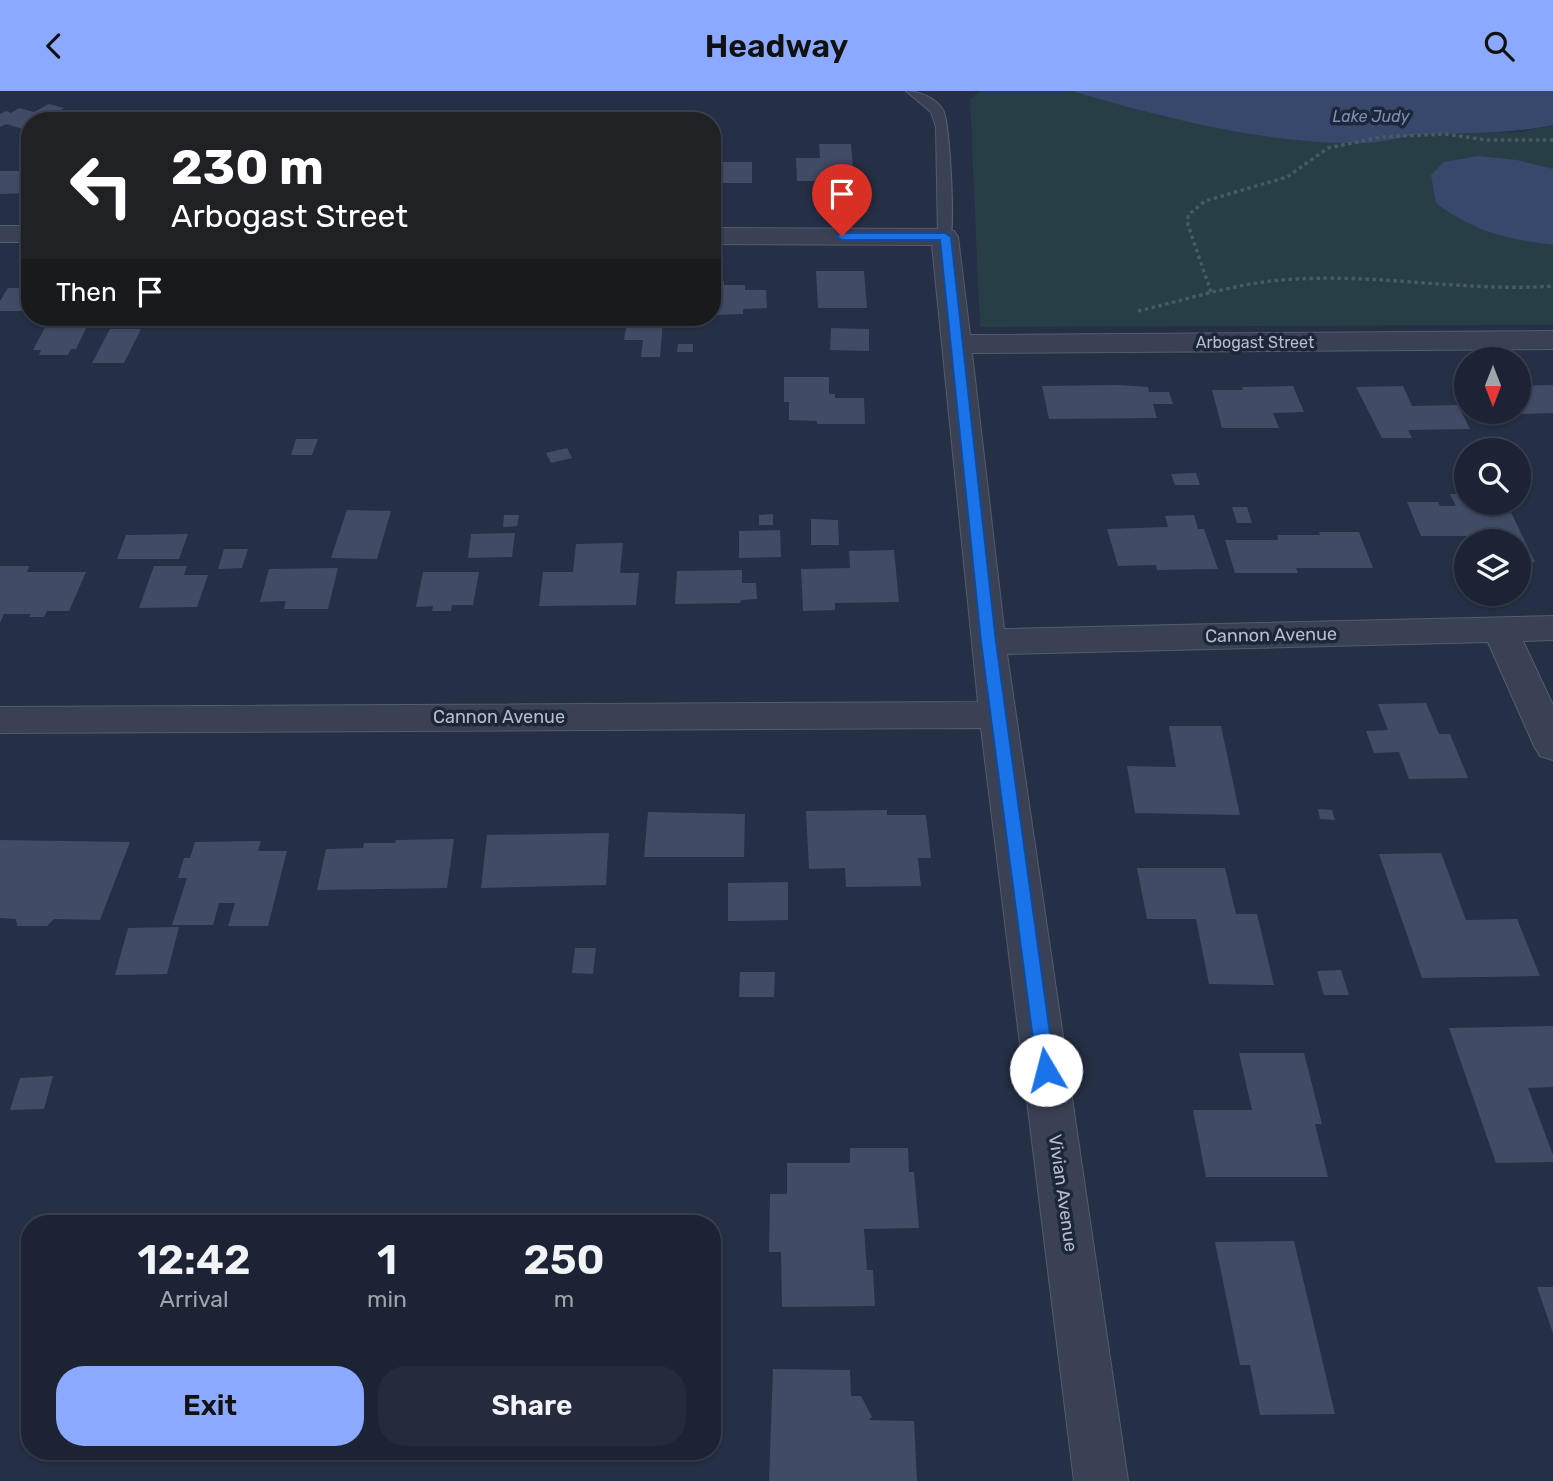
<!DOCTYPE html>
<html lang="en">
<head>
<meta charset="utf-8">
<style>
  :root { --surface:#1c2334; --page:#252b3c; --text:#f1f3f6; --muted:#a0a4ac; --line:#3a404f; --accent:#8ba9ff }
  body { margin:0; font-family:Rubik,sans-serif; background:var(--page); color:var(--text); height:100vh; display:flex; flex-direction:column; font-size:26px; white-space:nowrap }
  * { box-sizing:border-box; margin:0 }
  p { font-size:23px; color:var(--muted) }
  .icon { flex:none; width:38px; height:38px; fill:none; stroke:currentColor; stroke-width:2; stroke-linecap:round; stroke-linejoin:round }
  .map { position:relative; flex:1; overflow:hidden }
  .drawer { position:absolute; left:21px; top:1124px; width:700px; height:245px; display:flex; flex-direction:column; background:var(--surface); border-radius:28px; box-shadow:0 2px 5px #0004,0 0 0 2px var(--line) }
  .drawer>* { flex:none }
  .banner { position:absolute; left:21px; top:21px; width:700px; height:214px; border-radius:28px; box-shadow:0 2px 5px #0004,0 0 0 2px var(--line); background:#202124; color:#fff; overflow:hidden }
  .needle { width:46px; rotate:180deg }
  .buttons { position:absolute; left:1454px; top:256px; display:grid; gap:14px }
  .buttons a { display:grid; place-items:center; width:77px; height:77px; border-radius:50%; background:var(--surface); box-shadow:0 2px 5px #0004,0 0 0 2px var(--line); font-size:35px }
  .pin { position:absolute; display:grid; place-items:center; width:60px; height:60px; color:#fff; margin:-72px -30px; border-radius:50% 50% 50% 0; rotate:-45deg; box-shadow:0 0 7px #0007 }
  .pin .icon { rotate:45deg }
  .me { position:absolute; width:77px; margin:-38px; rotate:352deg; stroke-linejoin:round; filter:drop-shadow(0 0 5px #0008) }
  .turn { display:flex; align-items:center; gap:24px; height:147px; padding:0 35px; font-size:32px }
  .turn .icon { width:91px; height:91px; stroke-width:2.5 }
  .turn b { display:block; font-size:49px; line-height:60px }
  .then { display:flex; align-items:center; height:66px; padding:0 35px; background:#0003; gap:14px; font-size:26px }
  .eta { display:flex; justify-content:space-evenly; align-items:center; height:119px; text-align:center }
  .eta b { font-size:42px; font-weight:600; line-height:49px }
  .cta { display:flex; gap:14px; margin-top:auto; padding:14px 35px }
  .cta a { flex:1; height:80px; border-radius:28px; background:var(--accent); color:#111; font-size:28px; font-weight:600; line-height:80px; text-align:center }
  .cta a+a { background:var(--page); color:var(--text) }
  header { display:flex; justify-content:space-between; align-items:center; height:91px; padding:0 35px; background:var(--accent); color:#111; font-size:32px; font-weight:600 }
  .map>svg:first-child { display:block }
  .green { fill:#273e46 }
  .water { fill:#38486d }
  .building { fill:#424b65 }
  .lines { fill:none; stroke-linecap:round; stroke-linejoin:round }
  .service-casing { stroke:#555c6f; stroke-width:2 }
  .minor-casing { stroke:#555c6f; stroke-width:2 }
  .path { stroke:#465b62; stroke-width:3.5; stroke-dasharray:3.5 3.5; stroke-linecap:butt }
  .service { fill:#3a4154; fill-rule:evenodd }
  .minor { fill:#3a4154; fill-rule:evenodd }
  .route { fill:#1a73e8; stroke:#114b97; stroke-width:2 }
  .labels { text-anchor:middle; dominant-baseline:central; stroke-width:7; stroke-linejoin:round; paint-order:stroke }
  .far-water-label { font-size:16px; font-style:italic; fill:#7c8eb7; stroke:#1e263a }
  .far-street-label { font-size:16px; fill:#b7bdce; stroke:#1e263a }
  .street-label { font-size:18px; fill:#b7bdce; stroke:#1e263a }
</style>
</head>
<body>
<header><svg class="icon" aria-label="back" viewBox="0 0 24 24"><path d="M15 5l-7 7 7 7"/></svg>Headway<svg class="icon" aria-label="search" viewBox="0 0 24 24"><circle cx="10" cy="10" r="6"/><path d="M15 15l6 6"/></svg></header>
<div class="map">
<svg width="1553" height="1390" viewBox="0 0 1553 1390">
  <rect width="100%" height="100%" fill="#252f45"/>
  <polygon class="green" points="980,0 1071,0 1166,26 1312,50 1365,52 1422,43 1521,41 1553,34 1553,234 980,236 970,8"/>
  <g class="water">
    <path d="M1071 0H1553V34C1511 43 1469 42 1426 43 1405 44 1384 52 1363 52 1268 54 1161 26 1071 0Z"/>
    <path d="M470 23C487 23 513 20 528 30H432Z"/>
    <path d="M1478 65 1517 69 1553 78V154C1507 148 1474 141 1436 112L1431 84 1444 71Z"/>
  </g>
  <g class="building">
    <polygon points="49,13 64,17 55,23 48,21 44,23 58,27 53,30 30,30 30,37 26,39 6,33 0,36 0,23 6,20 11,22 19,17 34,21"/>
    <polygon points="819,53 851,53 854,90 797,90 796,67 820,67"/>
    <rect x="712" y="71" width="40" height="21"/>
    <polygon points="0,80 30,80 30,102 0,103"/>
    <polygon points="816,180 864,180 867,217 818,217"/>
    <polygon points="712,190 724,190 724,194 745,194 745,199 766,199 767,217 743,218 743,223 712,224"/>
    <polygon points="27,191 30,191 30,220 0,220 0,210 8,197 24,197"/>
    <polygon points="135,226 172,226 168,234 131,234"/>
    <polygon points="427,227 427,235 413,236 414,228"/>
    <polygon points="627,230 663,230 660,266 641,266 643,249 624,249"/>
    <polygon points="48,231 89,231 76,258 71,258 68,264 39,264 41,259 33,259"/>
    <polygon points="831,237 869,238 869,260 830,259"/>
    <polygon points="110,238 141,238 124,272 92,272"/>
    <polygon points="678,253 693,253 693,261 677,261"/>
    <polygon points="784,286 829,286 829,303 835,303 835,307 864,307 865,333 817,333 817,330 789,329 789,311 784,311"/>
    <polygon points="1118,294 1148,296 1149,301 1169,301 1173,313 1153,313 1157,327 1049,328 1042,295"/>
    <polygon points="1553,294 1553,322 1522,323 1519,317 1519,295"/>
    <polygon points="1293,295 1304,321 1273,322 1279,337 1222,337 1212,299 1243,299 1242,296"/>
    <polygon points="1403,295 1412,315 1458,314 1470,338 1408,339 1412,347 1382,347 1356,296"/>
    <polygon points="296,348 318,348 312,364 291,364"/>
    <polygon points="567,357 572,367 551,372 546,362"/>
    <polygon points="1196,382 1200,394 1175,394 1171,383"/>
    <polygon points="1450,403 1466,403 1466,411 1506,411 1535,471 1519,471 1519,450 1472,450 1470,445 1421,445 1407,411 1438,411 1440,415 1456,415"/>
    <polygon points="1232,416 1247,416 1252,432 1237,432"/>
    <polygon points="347,419 391,420 377,468 331,467"/>
    <polygon points="773,423 773,434 759,434 759,424"/>
    <polygon points="504,424 519,424 517,435 503,436"/>
    <polygon points="1194,424 1198,438 1204,438 1218,478 1157,479 1156,474 1118,475 1107,438 1168,436 1165,425"/>
    <polygon points="811,428 838,429 839,454 811,454"/>
    <polygon points="780,439 781,466 739,467 739,440"/>
    <polygon points="1319,441 1359,441 1373,477 1296,477 1298,482 1235,482 1225,449 1278,449 1277,444 1320,444"/>
    <polygon points="515,442 512,466 468,467 471,443"/>
    <polygon points="188,443 179,468 117,468 126,444"/>
    <polygon points="623,452 620,482 639,482 636,514 539,515 543,481 573,481 576,453"/>
    <polygon points="224,458 248,458 242,477 218,478"/>
    <polygon points="894,459 899,511 835,512 835,519 803,520 801,478 850,477 849,460"/>
    <polygon points="0,475 29,475 27,481 86,481 69,520 47,520 44,526 29,526 31,523 4,523 0,532"/>
    <polygon points="154,475 187,475 184,484 208,484 197,516 139,517"/>
    <polygon points="338,477 328,518 284,518 286,510 260,511 269,478"/>
    <polygon points="742,479 742,492 756,492 757,508 741,509 740,512 675,513 677,480"/>
    <polygon points="423,481 479,481 473,514 452,514 451,520 432,520 433,515 416,516"/>
    <polygon points="1426,612 1439,643 1450,643 1468,687 1409,688 1399,661 1374,662 1366,640 1388,639 1378,613"/>
    <polygon points="1169,635 1221,635 1240,724 1135,722 1127,675 1176,676"/>
    <polygon points="1318,718 1332,719 1335,729 1320,728"/>
    <polygon points="887,719 887,724 926,724 931,767 918,767 921,795 846,796 845,777 809,778 806,720"/>
    <polygon points="648,721 745,723 744,766 644,766"/>
    <polygon points="609,742 606,794 481,797 487,744"/>
    <polygon points="454,748 447,797 317,799 326,758 363,757 364,752 395,752 396,749"/>
    <polygon points="0,749 130,751 100,829 54,828 47,835 17,835 16,828 0,827"/>
    <polygon points="261,750 258,760 287,760 268,835 228,835 235,812 219,812 213,834 172,834 187,787 178,787 184,767 190,767 195,751"/>
    <polygon points="1441,762 1466,829 1517,828 1540,885 1422,887 1379,763"/>
    <polygon points="1137,777 1225,777 1236,823 1257,823 1274,894 1209,893 1196,828 1147,828"/>
    <polygon points="788,791 788,829 728,830 728,792"/>
    <polygon points="179,836 167,883 115,884 128,837"/>
    <polygon points="575,857 596,857 593,883 572,882"/>
    <polygon points="1341,879 1349,904 1324,904 1317,880"/>
    <polygon points="740,881 775,881 774,906 739,906"/>
    <polygon points="1553,935 1553,996 1528,997 1553,1064 1553,1071 1496,1072 1449,937"/>
    <polygon points="1239,962 1304,962 1322,1033 1315,1033 1328,1086 1206,1086 1193,1019 1252,1019"/>
    <polygon points="53,985 44,1018 10,1019 20,987"/>
    <polygon points="850,1057 908,1057 909,1081 914,1081 919,1137 864,1138 867,1179 873,1179 875,1215 782,1216 781,1161 769,1161 770,1103 787,1103 787,1072 850,1072"/>
    <polygon points="1294,1150 1335,1323 1260,1324 1250,1274 1240,1274 1215,1151"/>
    <polygon points="1537,1196 1553,1196 1553,1242"/>
    <polygon points="773,1278 850,1279 851,1305 861,1305 872,1326 869,1329 914,1330 917,1390 769,1390"/>
  </g>
  <g class="lines">
    <g class="service-casing">
      <path id="service" d="M906 0C919 0 936 7 943 19 950 31 955 136 950 149L945 150 938 146 936 36 931 21Z"/>
    </g>
    <g class="minor-casing">
      <g id="minor">
        <rect x="0" y="135" width="30" height="16"/>
        <polygon points="712,137 945,138 954,140 958,146 970,244 1553,240 1553,258 972,262 1004,538 1553,525 1553,549 1523,550 1553,614 1553,669 1540,665 1534,655 1488,551 1007,563 1128,1390 1074,1390 981,637 0,642 0,616 978,611 932,154 712,153"/>
      </g>
    </g>
    <g class="path">
      <polyline points="1211,201 1188,134 1188,124 1205,110 1287,86 1328,57 1381,46 1445,43 1486,49 1553,49"/>
      <path d="M1138 220C1190 208 1242 190 1296 188 1382 183 1467 201 1553 195"/>
    </g>
    <use href="#service" class="service"/>
    <use href="#minor" class="minor"/>
  </g>
  <polygon class="route" points="945,142 951,146 996,551 1055,979 1053,985 1046,988 1040,985 1037,979 981,551 940,149 842,149 836,145 842,142"/>
  <g class="labels">
    <g class="far-water-label">
      <text x="1371" y="25">Lake Judy</text>
    </g>
    <g class="far-street-label">
      <text x="1255" y="251">Arbogast Street</text>
    </g>
    <g class="street-label">
      <text transform="translate(1271 544) rotate(-1)">Cannon Avenue</text>
      <text x="499" y="626">Cannon Avenue</text>
      <text transform="translate(1063 1102) rotate(82)">Vivian Avenue</text>
    </g>
  </g>
</svg>
<div class="buttons">
<a><svg class="needle" viewBox="-14 -14 28 28"><path d="M0-13l5 13h-10z" fill="#e53935"/><path d="M0 13l5-13h-10z" fill="#a0a4ac"/></svg></a>
<a><svg class="icon" aria-label="search" viewBox="0 0 24 24"><circle cx="10" cy="10" r="6"/><path d="M15 15l6 6"/></svg></a>
<a><svg class="icon" aria-label="layers" viewBox="0 0 24 24"><path d="M12 4l9 5-9 5-9-5zM3 14l9 5 9-5"/></svg></a>
</div>
<div class="pin" style="left:842px;top:145px;background:#d93025"><svg class="icon" aria-label="arrive" viewBox="0 0 24 24"><path d="M6 21V4h12l-3 4 3 4H6"/></svg></div>
<svg class="me" style="left:1046px;top:979px" viewBox="-20 -20 40 40"><circle r="19" fill="#fff"/><path d="M0-13L10 11 0 6-10 11z" fill="#1a73e8"/></svg>
<div class="banner">
<div class="turn"><svg class="icon" aria-label="left" viewBox="0 0 24 24"><path d="M17 20v-9H6M10 6l-5 5 5 5"/></svg><div><b>230 m</b>Arbogast Street</div></div>
<div class="then">Then<svg class="icon" aria-label="arrive" viewBox="0 0 24 24"><path d="M6 21V4h12l-3 4 3 4H6"/></svg></div>
</div>
<section class="drawer">
<div class="eta">
<div><b>12:42</b><p>Arrival</p></div>
<div><b>1</b><p>min</p></div>
<div><b>250</b><p>m</p></div>
</div>
<div class="cta"><a>Exit</a><a>Share</a></div>
</section>
</div>
</body>
</html>
